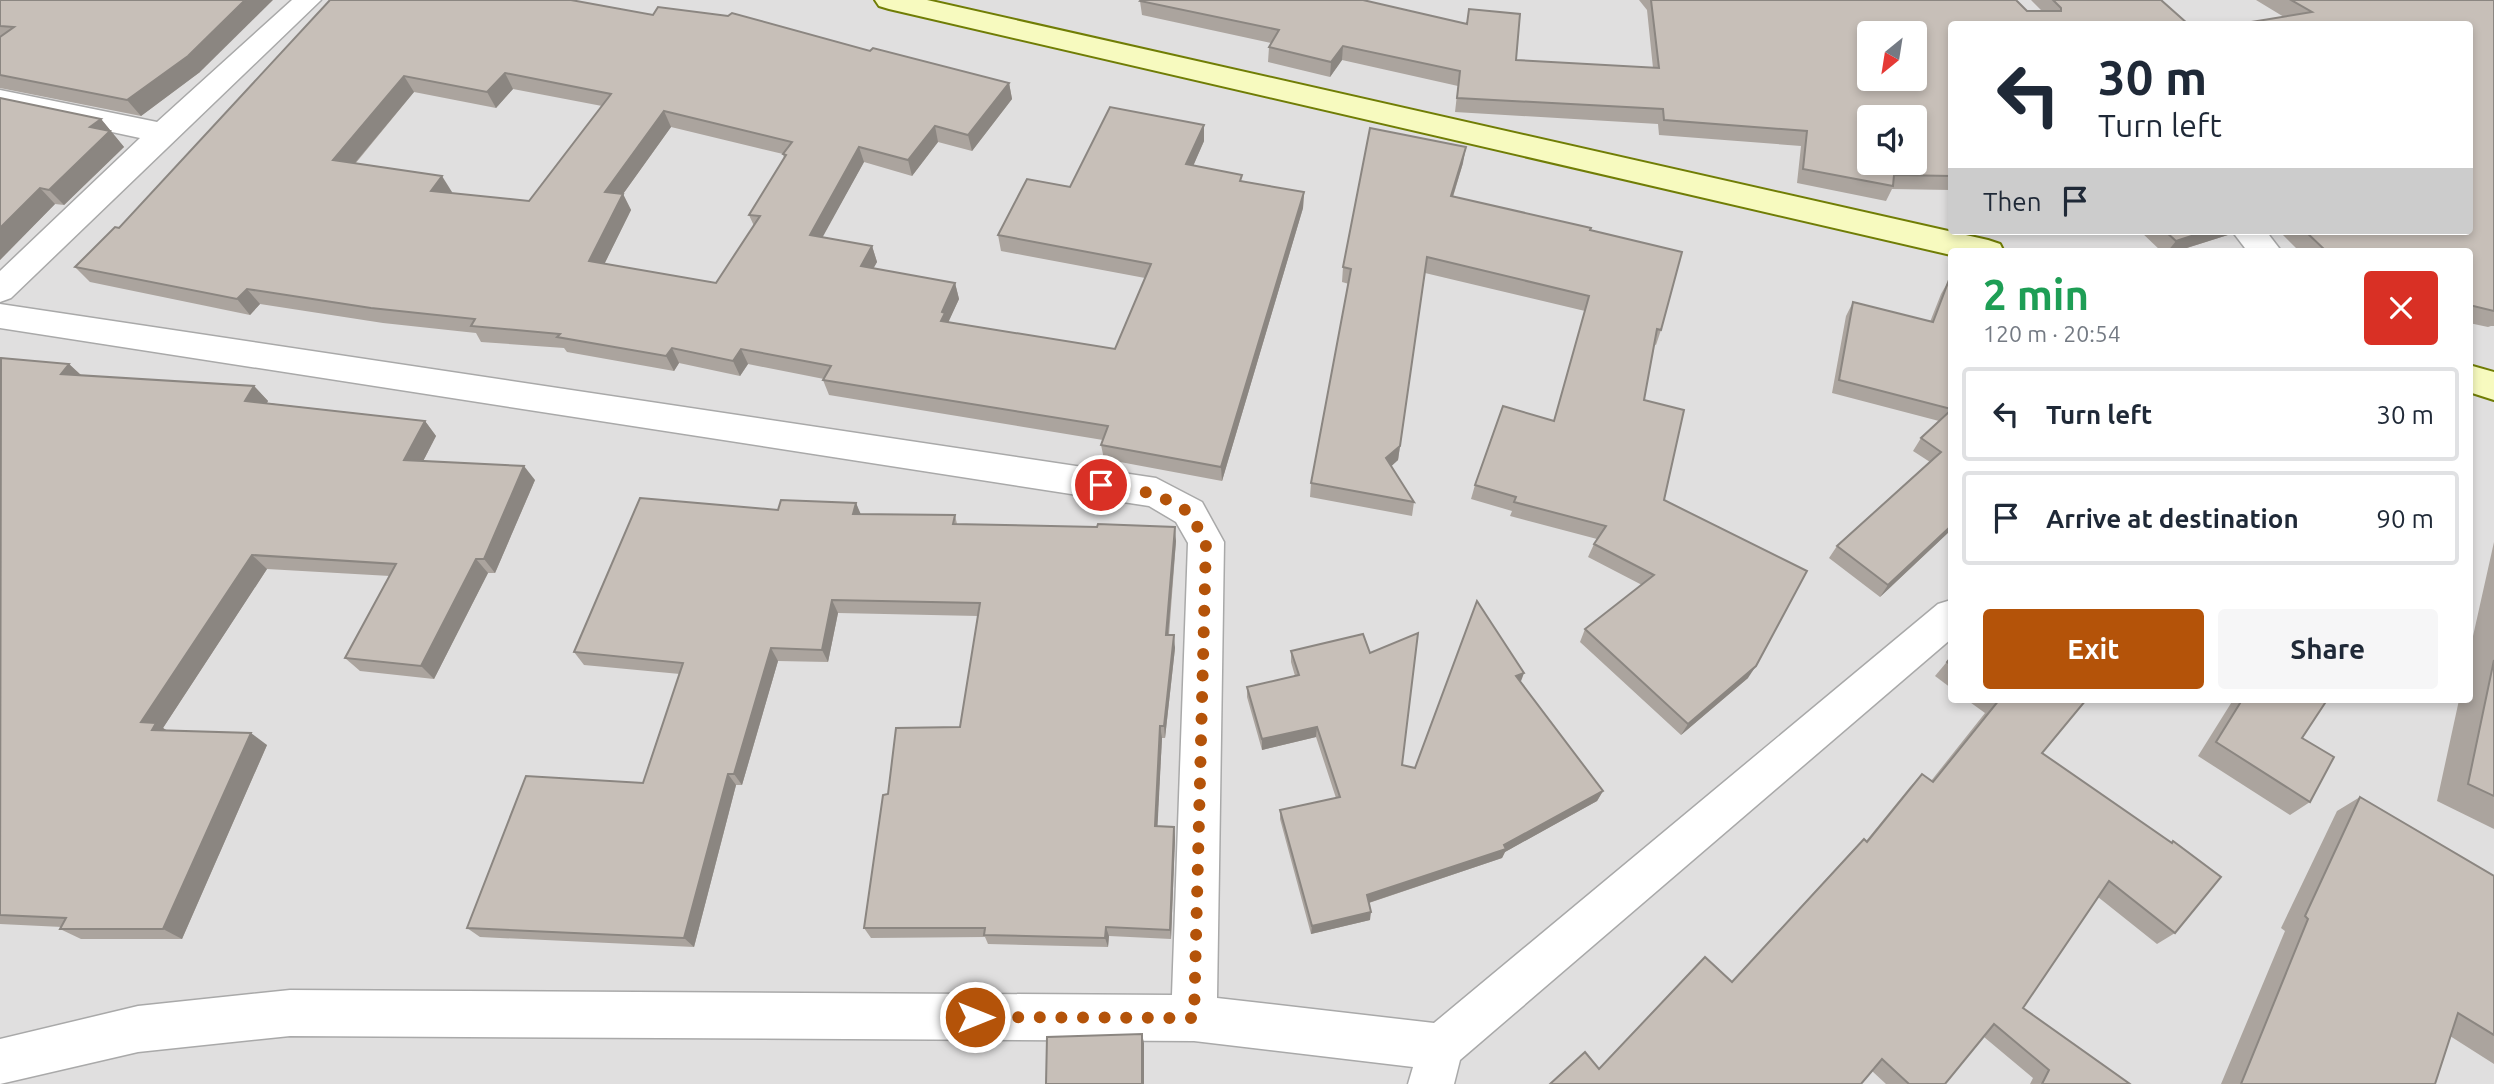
<!DOCTYPE html>
<html lang="en">
<head>
<meta charset="utf-8">
<style>
  :root { --surface:#fff; --page:#f6f6f7; --text:#1f2937; --muted:#747a83; --line:#e0e1e3; --accent:#b45309 }
  body { margin:0; font-family:Ubuntu,sans-serif; background:var(--page); color:var(--text); height:100vh; display:flex; flex-direction:column; font-size:26px; white-space:nowrap }
  * { box-sizing:border-box; margin:0 }
  p { font-size:23px; color:var(--muted) }
  .icon { flex:none; width:38px; height:38px; fill:none; stroke:currentColor; stroke-width:2; stroke-linecap:round; stroke-linejoin:round }
  .map { position:relative; flex:1; overflow:hidden }
  .panel { position:absolute; left:1948px; top:248px; width:525px; height:455px; display:flex; flex-direction:column; background:var(--surface); border-radius:7px; box-shadow:0 4px 10px #0003 }
  .panel>* { flex:none }
  .guide { position:absolute; left:1948px; top:21px; width:525px; height:214px; border-radius:7px; box-shadow:0 4px 10px #0003; background:#fff; color:var(--text); overflow:hidden }
  .needle { width:46px; rotate:210deg }
  .controls { position:absolute; left:1857px; top:21px; display:grid; gap:14px }
  .controls a { display:grid; place-items:center; width:70px; height:70px; border-radius:7px; background:var(--surface); box-shadow:0 4px 10px #0003; font-size:35px }
  .pin { position:absolute; display:grid; place-items:center; width:60px; height:60px; color:#fff; margin:-30px; border:4px solid #fff; border-radius:50%; box-shadow:0 2px 7px #0007 }
  .me { position:absolute; width:77px; margin:-38px; rotate:90deg; stroke-linejoin:round; filter:drop-shadow(0 0 5px #0008) }
  .turn { display:flex; align-items:center; gap:24px; height:147px; padding:0 35px; font-size:32px }
  .turn .icon { width:91px; height:91px; stroke-width:2.5 }
  .turn b { display:block; font-size:49px; line-height:60px }
  .then { display:flex; align-items:center; height:66px; padding:0 35px; background:#0003; gap:14px; font-size:26px }
  .round { display:grid; place-items:center; flex:none; width:74px; height:74px; border-radius:7px; background:var(--page) }
  .headline { display:flex; align-items:center; justify-content:space-between; height:119px; padding:0 35px }
  h1 { font-size:42px; font-weight:600; line-height:52px; color:#1e9e55 }
  .cta { display:flex; gap:14px; margin-top:auto; padding:14px 35px }
  .cta a { flex:1; height:80px; border-radius:7px; background:var(--accent); color:#fff; font-size:28px; font-weight:600; line-height:80px; text-align:center }
  .cta a+a { background:var(--page); color:var(--text) }
  ul { padding:0; list-style:none }
  li { display:flex; align-items:center; gap:21px; height:94px; margin:0 14px 10px; padding:0 21px; border:4px solid var(--line); border-radius:7px }
  li div { flex:1 }
  li b { display:block; font-size:26px }
  li em { font-style:normal }
  .map>svg:first-child { display:block }
  .residential { fill:#e0dfdf; fill-rule:evenodd }
  .lines { fill:none; stroke-linecap:round; stroke-linejoin:round }
  .minor-casing { stroke:#a9a9a9; stroke-width:3 }
  .secondary-casing { stroke:#707d05; stroke-width:4 }
  .minor { fill:#fff; fill-rule:evenodd }
  .secondary { fill:#f7fabf; fill-rule:evenodd }
  .wall { fill:#aba49e; fill-rule:evenodd }
  .shaded-wall { fill:#8b8681 }
  .building { fill:#c7bfb8; stroke:#8b8681; stroke-width:2; fill-rule:evenodd }
  .route { stroke:#b45309; stroke-width:12; stroke-dasharray:0 21.6 }
</style>
</head>
<body>
<div class="map">
<svg width="2494" height="1084" viewBox="0 0 2494 1084">
  <rect width="100%" height="100%" fill="#f2efe9"/>
  <path class="residential" d="M0 0H2494V1084H0ZM1951 24H2469V231H1951ZM1869 33H1914V79H1869ZM1869 117H1914V163H1869ZM1951 252H2469V700H1951Z"/>
  <g class="lines">
    <g class="minor-casing">
      <g id="minor">
        <polygon points="292,0 321,0 11,298 0,302 0,271 140,138 0,108 0,90 157,122"/>
        <polygon points="2232,231 2266,231 2282,252 2248,252"/>
        <polygon points="0,304 1156,478 1202,502 1224,542 1217,998 1434,1023 1938,604 1951,600 1951,639 1460,1060 1454,1084 1408,1084 1413,1067 1194,1041 290,1036 138,1052 0,1084 0,1039 138,1006 290,990 1172,995 1188,543 1176,522 1149,506 0,328"/>
      </g>
    </g>
    <g class="secondary-casing">
      <g id="secondary">
        <polygon points="875,0 927,0 1988,240 2000,244 2004,252 1951,252 1951,255 889,9 879,6"/>
        <polygon points="2469,365 2494,372 2494,400 2469,392"/>
      </g>
    </g>
    <use href="#minor" class="minor"/>
    <use href="#secondary" class="secondary"/>
  </g>
  <g class="wall">
    <polygon points="0,0 200,72 141,116 0,88"/>
    <path d="M330 0 653 15 870 51 1009 83 1012 99 972 151 938 142 912 176 864 162 822 237 872 246 877 262 873 268 955 283 959 299 948 322 1115 349 1145 278 1001 251 998 235 1070 187 1204 125V141L1193 166 1242 181 1304 192 1303 208 1222 481 1104 459 1101 445 1103 440 829 395 823 380 824 379 748 364 740 376 679 363 674 371 567 352 564 348 481 342 476 333 383 323 260 304 250 315 90 282 75 267 119 228ZM513 89 602 106 529 201 451 193 452 192 355 164 414 92 496 108ZM671 127 783 154 784 158 749 215 754 226 716 283 604 264 631 210 623 194Z"/>
    <polygon points="1639,0 2016,0 2027,11 2042,11 2031,0 2161,0 1951,24 1951,190 1892,189 1886,201 1797,183 1801,146 1659,135 1658,124 1455,112 1458,86 1342,60 1330,77 1268,62 1269,47 1271,43 1142,15 1140,1 1516,60 1653,68 1647,10"/>
    <polygon points="2256,0 2494,0 2494,326 2491,326 2488,327 2469,323 2469,252 2300,252 2279,231 2469,231 2284,17"/>
    <polygon points="0,98 101,119 124,147 64,205 55,204 0,260"/>
    <polygon points="1463,163 1453,197 1590,230 1661,330 1656,345 1654,344 1644,400 1664,500 1748,678 1681,735 1580,642 1585,629 1642,585 1588,557 1594,544 1597,539 1510,516 1512,511 1471,499 1475,485 1554,421 1585,311 1425,273 1398,460 1391,466 1414,502 1412,516 1310,497 1311,483 1349,284 1342,282 1343,267"/>
    <polygon points="2140,231 2234,231 2231,234 2174,252 2162,252"/>
    <polygon points="1949,280 1951,281 1951,530 1880,597 1829,558 1837,546 1930,462 1913,451 1921,438 1939,421 1832,393 1846,316 1853,302 1930,322 1941,294"/>
    <polygon points="0,359 69,364 81,375 254,386 268,401 267,403 425,421 436,436 423,461 535,480 495,573 488,573 434,679 360,671 345,658 390,576 267,569 163,728 167,731 267,745 182,939 81,939 60,929 62,927 0,924"/>
    <polygon points="856,503 860,514 955,515 957,524 1176,541 1169,635 1175,648 1165,738 1162,738 1157,826 1174,827 1175,838 1171,939 1109,936 1108,947 988,944 985,937 871,938 864,928 888,794 960,727 978,616 838,613 828,662 778,661 742,785 736,785 694,947 480,937 467,928 643,783 680,674 584,665 574,652 778,510"/>
    <polygon points="2494,542 2494,829 2437,801 2459,700 2469,700 2469,654"/>
    <polygon points="1291,651 1402,765 1415,768 1521,682 1603,791 1597,801 1505,852 1502,858 1369,903 1370,920 1311,934 1280,819 1280,810 1336,798 1316,737 1262,750 1247,697 1247,687 1295,676 1291,662"/>
    <polygon points="1951,657 1951,688 1935,676"/>
    <polygon points="1967,700 2086,700 2042,753 2171,842 2173,841 2175,933 2157,944 2098,897 2023,1008 2130,1084 2030,1084 2033,1078 1984,1037 1945,1084 1886,1084 1872,1071 1599,1069 1732,982 1852,851 1864,839 1866,841 1910,787 1922,774 1931,781 1985,713"/>
    <polygon points="2233,700 2327,700 2302,738 2310,802 2290,815 2198,756"/>
    <polygon points="2360,797 2494,876 2494,1064 2450,1036 2435,1084 2221,1084 2285,931 2281,928 2337,811"/>
  </g>
  <g class="shaded-wall">
    <polygon points="245,0 273,0 200,72 141,116 127,100"/>
    <polygon points="1343,46 1342,60 1330,77 1331,62"/>
    <polygon points="505,73 513,89 496,108 487,92"/>
    <polygon points="404,76 414,92 344,176 333,160"/>
    <polygon points="1009,83 1012,99 972,151 968,135"/>
    <polygon points="664,111 671,127 613,208 605,192"/>
    <polygon points="101,119 124,147 64,205 49,190 90,127"/>
    <polygon points="1204,125 1204,141 1187,180 1186,164"/>
    <polygon points="935,126 938,142 912,176 908,160"/>
    <polygon points="859,147 864,162 815,251 810,235"/>
    <polygon points="1466,147 1463,163 1448,212 1451,196"/>
    <polygon points="442,176 452,192 441,207 431,191"/>
    <polygon points="40,188 55,204 0,260 0,228"/>
    <polygon points="1304,192 1303,208 1222,481 1221,467"/>
    <polygon points="623,194 631,210 598,277 589,261"/>
    <polygon points="2207,231 2234,231 2231,234 2174,252 2167,252 2176,241"/>
    <polygon points="872,246 877,262 866,282 861,266"/>
    <polygon points="955,283 959,299 948,323 941,321 942,312"/>
    <polygon points="247,289 260,304 250,315 237,299"/>
    <polygon points="672,348 679,363 674,371 666,356"/>
    <polygon points="741,349 748,364 740,376 733,361"/>
    <polygon points="69,364 85,379 61,374"/>
    <polygon points="254,386 268,401 259,415 245,401"/>
    <polygon points="425,421 436,436 416,475 404,460"/>
    <polygon points="1400,446 1398,460 1384,473 1386,458"/>
    <polygon points="524,466 535,480 495,573 484,559"/>
    <polygon points="856,503 862,517 853,514"/>
    <polygon points="1951,526 1951,530 1880,597 1888,585"/>
    <polygon points="1175,527 1176,541 1167,647 1166,635"/>
    <polygon points="252,555 267,569 163,728 174,735 170,742 141,722"/>
    <polygon points="476,559 488,573 434,679 421,666"/>
    <polygon points="832,600 838,613 828,662 822,650"/>
    <polygon points="1174,635 1175,648 1165,738 1164,726"/>
    <polygon points="771,648 778,661 742,785 734,774"/>
    <polygon points="1756,666 1748,678 1681,735 1688,724"/>
    <polygon points="1524,673 1520,684 1516,676"/>
    <polygon points="1160,726 1162,738 1157,837 1155,826"/>
    <polygon points="1317,727 1316,737 1262,750 1262,739"/>
    <polygon points="251,733 267,745 182,939 163,929"/>
    <polygon points="728,774 736,785 694,947 684,938"/>
    <polygon points="1603,791 1597,801 1505,852 1502,858 1365,904 1367,895 1504,845"/>
    <polygon points="1174,827 1175,838 1171,939 1170,930"/>
    <polygon points="1371,912 1370,920 1311,934 1312,926"/>
    <polygon points="1106,927 1109,936 1108,947 1105,938"/>
    <polygon points="1142,1034 1144,1043 1144,1084 1142,1084"/>
  </g>
  <g class="building">
    <polygon points="0,0 245,0 188,56 127,100 0,75 0,37 14,27 0,26"/>
    <path d="M330 0H571L653 15 658 7 728 16 732 13 870 51 873 48 1009 83 968 135 935 126 908 160 859 147 810 235 872 246 861 266 955 283 942 312 945 313 941 321 1115 349 1151 264 998 235 1027 179 1070 187 1110 107 1204 125 1186 164 1242 175 1240 181 1304 192 1221 467 1101 445 1108 426 823 380 831 366 741 349 733 361 672 348 666 356 557 337 560 334 471 326 475 319 371 308 247 289 237 299 75 267 115 227 119 228ZM505 73 611 94 529 201 431 191 442 176 333 160 404 76 487 92ZM664 111 792 142 783 154 786 155 749 215 760 216 716 283 589 261 623 194 605 192Z"/>
    <path d="M1141 0H1363L1467 24 1469 9 1520 14 1516 60 1659 68 1651 0H2016L2027 11H2061V8L2053 0H2161L2188 24H1951V176L1894 175 1893 186 1803 169 1807 131 1664 120 1663 109 1457 98 1460 71 1343 46 1331 62 1269 47 1279 30 1140 1ZM1869 33H1914V79H1869ZM1869 117H1914V163H1869Z"/>
    <polygon points="2291,0 2494,0 2494,311 2469,305 2469,252 2419,252 2419,250 2410,252 2327,252 2305,231 2469,231 2469,24 2239,24 2312,12"/>
    <polygon points="0,98 101,119 90,127 110,131 49,190 40,188 0,228"/>
    <polygon points="1370,128 1466,147 1451,196 1591,228 1590,230 1682,252 1661,330 1657,329 1644,400 1684,410 1664,500 1807,571 1756,666 1688,724 1585,629 1654,575 1594,544 1606,526 1514,502 1516,497 1475,485 1503,406 1554,421 1589,296 1427,257 1400,446 1386,458 1414,502 1311,483 1351,269 1343,267"/>
    <polygon points="2165,231 2207,231 2176,241"/>
    <polygon points="1949,280 1951,281 1951,409 1839,380 1853,302 1933,322"/>
    <polygon points="1,358 69,364 61,374 254,386 245,401 425,421 404,460 524,466 484,559 476,559 421,666 345,658 396,564 252,555 141,722 156,723 152,730 251,733 163,929 60,929 66,918 0,915"/>
    <polygon points="1951,410 1951,526 1888,585 1837,546 1941,452 1921,438"/>
    <polygon points="640,498 778,510 781,500 856,503 853,514 955,515 953,524 1097,527 1098,524 1175,527 1166,635 1174,635 1164,726 1160,726 1155,826 1174,827 1170,930 1106,927 1105,938 984,935 985,928 864,928 883,795 888,794 896,728 960,727 980,603 832,600 822,650 771,648 734,774 728,774 684,938 467,928 526,776 643,783 683,663 574,652"/>
    <polygon points="1477,601 1524,673 1516,676 1603,791 1504,845 1506,849 1367,895 1371,912 1312,926 1280,810 1340,797 1317,727 1262,739 1247,687 1299,675 1291,651 1363,634 1370,653 1418,633 1402,765 1415,768"/>
    <polygon points="1951,657 1951,665 1947,662"/>
    <polygon points="2494,660 2494,796 2468,784"/>
    <polygon points="1999,700 2086,700 2042,753 2172,843 2173,841 2221,877 2175,933 2109,881 2023,1008 2130,1084 2042,1084 2049,1070 1994,1024 1945,1084 1909,1084 1882,1059 1861,1084 1550,1084 1585,1052 1599,1069 1705,957 1732,982 1864,839 1867,842 1922,774 1933,782"/>
    <polygon points="2242,700 2327,700 2302,738 2334,757 2310,802 2216,742"/>
    <polygon points="2360,797 2494,876 2494,1035 2458,1013 2435,1084 2241,1084 2308,919 2305,916"/>
    <polygon points="1142,1034 1142,1084 1046,1084 1047,1037"/>
  </g>
  <g class="lines">
    <polyline class="route" points="975,1017 1194,1018 1206,542 1189,512 1156,494 1101,485"/>
  </g>
</svg>
<div class="controls">
<a><svg class="needle" viewBox="-14 -14 28 28"><path d="M0-13l5 13h-10z" fill="#e53935"/><path d="M0 13l5-13h-10z" fill="#747a83"/></svg></a>
<a><svg class="icon" aria-label="sound" viewBox="0 0 24 24"><path d="M4 9h4l5-4v14l-5-4H4zM17 9q2 3 0 6"/></svg></a>
</div>
<div class="pin" style="left:1101px;top:485px;background:#d93025"><svg class="icon" aria-label="arrive" viewBox="0 0 24 24"><path d="M6 21V4h12l-3 4 3 4H6"/></svg></div>
<svg class="me" style="left:975px;top:1017px" viewBox="-20 -20 40 40"><circle r="17" fill="#b45309" stroke="#fff" stroke-width="3"/><path d="M0-11L8 9 0 5-8 9z" fill="#fff"/></svg>
<div class="guide">
<div class="turn"><svg class="icon" aria-label="left" viewBox="0 0 24 24"><path d="M17 20v-9H6M10 6l-5 5 5 5"/></svg><div><b>30 m</b>Turn left</div></div>
<div class="then">Then<svg class="icon" aria-label="arrive" viewBox="0 0 24 24"><path d="M6 21V4h12l-3 4 3 4H6"/></svg></div>
</div>
<section class="panel">
<div class="headline"><div><h1>2 min</h1><p>120 m · 20:54</p></div><a class="round" style="background:#d93025;color:#fff"><svg class="icon" aria-label="close" viewBox="0 0 24 24"><path d="M6 6l12 12M18 6L6 18"/></svg></a></div>
<ul>
<li><svg class="icon" aria-label="left" viewBox="0 0 24 24"><path d="M17 20v-9H6M10 6l-5 5 5 5"/></svg><div><b>Turn left</b></div><em>30 m</em></li>
<li><svg class="icon" aria-label="arrive" viewBox="0 0 24 24"><path d="M6 21V4h12l-3 4 3 4H6"/></svg><div><b>Arrive at destination</b></div><em>90 m</em></li>
</ul>
<div class="cta"><a>Exit</a><a>Share</a></div>
</section>
</div>
</body>
</html>
